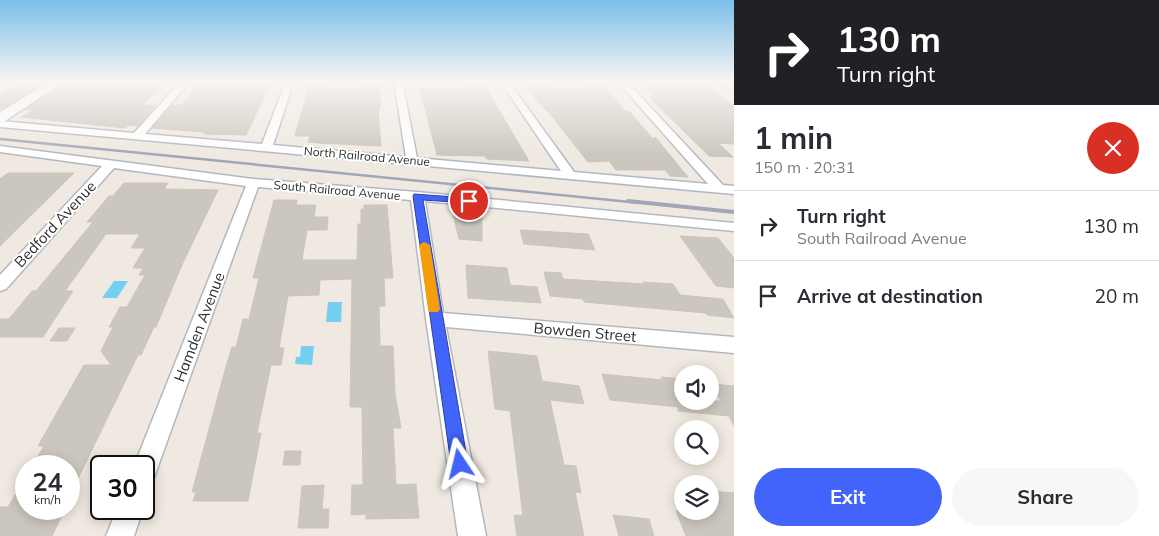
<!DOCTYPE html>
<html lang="en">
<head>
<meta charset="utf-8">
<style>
  :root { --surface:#fff; --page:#f7f7f7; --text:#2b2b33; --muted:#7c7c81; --line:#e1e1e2; --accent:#4264fb }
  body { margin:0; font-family:Mulish,sans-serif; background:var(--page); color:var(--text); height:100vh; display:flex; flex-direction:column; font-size:19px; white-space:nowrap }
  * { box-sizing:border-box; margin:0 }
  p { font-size:16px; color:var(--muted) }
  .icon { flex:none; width:28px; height:28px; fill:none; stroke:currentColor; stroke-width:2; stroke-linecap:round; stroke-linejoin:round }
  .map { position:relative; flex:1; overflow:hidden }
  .drawer { display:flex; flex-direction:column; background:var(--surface); width:425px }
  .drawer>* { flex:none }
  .top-card { background:#202124; color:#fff; overflow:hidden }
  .fabs { position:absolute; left:674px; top:365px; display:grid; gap:10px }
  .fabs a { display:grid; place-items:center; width:45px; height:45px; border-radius:50%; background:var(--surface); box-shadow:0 2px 12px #0003; font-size:25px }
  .speed { position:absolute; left:15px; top:455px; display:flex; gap:10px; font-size:25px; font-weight:700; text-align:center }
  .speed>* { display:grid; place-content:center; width:65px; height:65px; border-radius:50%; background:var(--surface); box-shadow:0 2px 12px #0003; line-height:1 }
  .speed small { font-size:12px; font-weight:400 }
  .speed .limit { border:2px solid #111; border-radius:8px; background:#fff; color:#111 }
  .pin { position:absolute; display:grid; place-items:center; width:42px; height:42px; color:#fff; margin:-21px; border:2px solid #fff; border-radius:50%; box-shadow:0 1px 5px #0007 }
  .me { position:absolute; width:55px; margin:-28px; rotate:350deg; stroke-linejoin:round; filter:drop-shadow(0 0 4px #0008) }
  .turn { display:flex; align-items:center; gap:18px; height:105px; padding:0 20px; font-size:22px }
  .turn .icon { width:65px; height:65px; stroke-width:2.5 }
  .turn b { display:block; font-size:35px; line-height:42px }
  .round { display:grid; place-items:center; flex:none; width:52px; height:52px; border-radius:26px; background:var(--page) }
  .head { display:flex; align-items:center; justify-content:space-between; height:85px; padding:0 20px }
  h1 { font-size:30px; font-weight:700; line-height:38px }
  .cta { display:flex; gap:10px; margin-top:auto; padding:10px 20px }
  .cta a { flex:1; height:58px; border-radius:30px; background:var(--accent); color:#fff; font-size:20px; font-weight:700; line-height:58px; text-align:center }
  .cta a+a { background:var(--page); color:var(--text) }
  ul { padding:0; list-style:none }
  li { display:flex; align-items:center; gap:15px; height:70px; padding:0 20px; border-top:1px solid var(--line) }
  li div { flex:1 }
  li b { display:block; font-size:19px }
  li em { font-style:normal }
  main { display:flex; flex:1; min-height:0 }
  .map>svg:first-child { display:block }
  .water { fill:#75cff0 }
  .building { fill:#cbc7bf; stroke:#cbc5ba }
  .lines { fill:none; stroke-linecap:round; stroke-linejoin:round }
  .street-casing { stroke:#b4b7c1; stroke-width:3 }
  .secondary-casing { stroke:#b4b7c1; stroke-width:3 }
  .street { fill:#fff; fill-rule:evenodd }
  .secondary { fill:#fff; fill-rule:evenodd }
  .rail-far1 { stroke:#a3a6b8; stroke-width:2.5 }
  .rail { stroke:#a3a6b8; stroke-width:4 }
  .route { fill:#4264fb; stroke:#2b41a3 }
  .slow { fill:#f59e0b }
  .labels { text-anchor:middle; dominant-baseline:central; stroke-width:4; stroke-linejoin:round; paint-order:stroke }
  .far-street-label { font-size:12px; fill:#2e2e2e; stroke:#fff }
  .street-label { font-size:15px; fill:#2e2e2e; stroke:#fff }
</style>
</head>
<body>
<main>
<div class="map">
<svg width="734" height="536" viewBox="0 0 734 536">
  <rect width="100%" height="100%" fill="#efe9e1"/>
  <g class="water">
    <polygon points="114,281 128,281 117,298 102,298"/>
    <polygon points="328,302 342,302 341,322 326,322"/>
    <polygon points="301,346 314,346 312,365 295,364 296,357 300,357"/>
  </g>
  <g class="building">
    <polygon points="27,81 48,81 4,108 0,107 0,95"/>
    <polygon points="67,81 91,81 84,86 138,86 144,81 166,81 143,105 156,105 138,126 129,125 125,128 21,117 34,110 25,110"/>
    <polygon points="202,81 272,81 246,135 204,134 205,132 153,128 172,105 182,105"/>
    <polygon points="524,81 546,81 552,88 585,88 580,82 601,82 625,111 629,111 653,139 655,137 688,177 670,176 665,170 616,170 609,161 588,162 551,115 538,102 525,85 528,85"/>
    <polygon points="640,81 703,82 734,106 734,144 718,143 733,157 709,156 649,97 656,97"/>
    <polygon points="310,83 326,83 325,88 363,88 363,83 380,83 380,110 378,110 381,146 319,143 308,142 310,136 295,136"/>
    <polygon points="465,83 483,83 529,161 487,159 485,156 437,155 420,89 467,88"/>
    <polygon points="8,173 74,173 0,246 0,179"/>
    <polygon points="124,183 168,183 164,189 218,190 181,267 156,327 154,327 141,355 138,355 69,497 69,466 32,466 44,446 38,446 84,365 111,365 101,351 113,327 109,327 120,307 127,307 145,275 139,275 143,268 133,268 145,248 131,248 140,234 106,234 65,291 73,291 43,337 0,337 0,319 9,319 32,291 36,291 93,222 87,222 109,196 113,196"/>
    <polygon points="274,200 297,200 296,205 316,205 314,217 328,217 327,230 307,230 302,260 357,260 358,224 361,224 361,209 364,209 364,205 387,205 393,278 384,278 385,306 379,306 380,346 393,346 395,394 401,428 393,428 396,485 416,484 419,518 366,519 366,514 351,515 352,485 363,485 362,407 350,407 352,279 320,280 319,295 288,296 279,348 284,348 281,365 271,365 257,433 261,433 248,501 193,501 196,492 192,492 225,370 232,347 236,347 243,319 249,319 259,278 253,278"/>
    <polygon points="452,210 482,215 482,241 459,239"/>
    <polygon points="520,230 588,234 595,250 524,244"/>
    <polygon points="680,236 718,238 734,258 734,288 716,286"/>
    <polygon points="466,265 507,268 510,285 537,287 541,303 468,298"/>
    <polygon points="544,272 561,273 563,279 645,284 643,282 673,284 680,295 723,299 734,318 707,315 705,313 584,302 583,299 550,296"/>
    <polygon points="59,328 75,328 67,341 50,341"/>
    <polygon points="488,351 537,356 542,381 579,386 584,404 550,400 564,465 576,466 581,493 575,492 584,536 517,536 514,515 523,516 510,411 495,409"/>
    <polygon points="602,374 662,380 661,377 682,379 682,401 721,401 712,384 734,386 734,426 729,416 678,411 678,407 610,400"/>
    <polygon points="285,451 301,451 300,465 283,465"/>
    <polygon points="26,476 26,509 65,509 52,536 0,536 0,507 8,507"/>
    <polygon points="324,485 322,509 329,509 328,528 298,528 302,486"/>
    <polygon points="710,491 734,493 734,536 686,536 676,511 710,511"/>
    <polygon points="613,515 649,519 654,536 619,536"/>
  </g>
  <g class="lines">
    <g class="street-casing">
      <g id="street">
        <polygon points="181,81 190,81 145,134 262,144 286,81 294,81 273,145 406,157 394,81 402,81 417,158 561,171 500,81 508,81 574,172 708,184 617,81 626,81 723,185 734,186 734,194 0,127 0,121 134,133"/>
        <polygon points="720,81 729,81 734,84 734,91"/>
        <polygon points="0,146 253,179 417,192 734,223 734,231 425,201 443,313 734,337 734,353 446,327 486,536 458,536 426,319 411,200 258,187 156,472 153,481 144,484 144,466 134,466 246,186 114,168 6,289 0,291 0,275 102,166 0,152"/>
        <polygon points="117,509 143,509 134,536 106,536"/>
      </g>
    </g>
    <g class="secondary-casing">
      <polygon id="secondary" points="51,81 65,81 5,121 0,122 0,112"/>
    </g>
    <use href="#street" class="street"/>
    <use href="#secondary" class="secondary"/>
    <polyline class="rail-far1" points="0,139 640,203"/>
    <polyline class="rail" points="628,201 734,212"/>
  </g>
  <linearGradient id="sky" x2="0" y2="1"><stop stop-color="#7abfeb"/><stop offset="0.52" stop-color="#f8f5f2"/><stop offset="1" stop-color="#f8f5f2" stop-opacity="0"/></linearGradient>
  <rect width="734" height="156" fill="url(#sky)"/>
  <polygon class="route" points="414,194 469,198 474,201 469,203 423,200 468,464 466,470 460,472 454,470 451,464 413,196"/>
  <polygon class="slow" points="424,242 430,245 440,309 438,312 429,312 428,309 419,245"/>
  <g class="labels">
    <g class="far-street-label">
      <text transform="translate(367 156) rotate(5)">North Railroad Avenue</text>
      <text transform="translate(337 190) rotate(5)">South Railroad Avenue</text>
    </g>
    <g class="street-label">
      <text transform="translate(55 224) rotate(-47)">Bedford Avenue</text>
      <text transform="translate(199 327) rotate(-69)">Hamden Avenue</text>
      <text transform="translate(585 332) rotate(5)">Bowden Street</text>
    </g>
  </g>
</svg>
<div class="fabs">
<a><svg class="icon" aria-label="sound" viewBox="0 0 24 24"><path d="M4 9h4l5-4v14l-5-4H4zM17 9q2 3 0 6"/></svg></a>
<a><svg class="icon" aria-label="search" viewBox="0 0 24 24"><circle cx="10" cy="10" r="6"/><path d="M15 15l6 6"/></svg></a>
<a><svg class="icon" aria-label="layers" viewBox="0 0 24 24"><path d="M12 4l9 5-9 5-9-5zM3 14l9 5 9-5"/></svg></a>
</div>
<div class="speed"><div>24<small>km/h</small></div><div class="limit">30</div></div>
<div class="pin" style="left:469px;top:201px;background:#d93025"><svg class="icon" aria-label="arrive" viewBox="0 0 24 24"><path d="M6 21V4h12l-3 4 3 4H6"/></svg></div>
<svg class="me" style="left:460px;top:464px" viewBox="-20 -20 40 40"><path d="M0-17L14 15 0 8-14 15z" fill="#4264fb" stroke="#fff" stroke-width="4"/></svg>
</div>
<section class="drawer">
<div class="top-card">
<div class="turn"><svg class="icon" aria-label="right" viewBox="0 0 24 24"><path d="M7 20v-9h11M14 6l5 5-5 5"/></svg><div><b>130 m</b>Turn right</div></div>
</div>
<div class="head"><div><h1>1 min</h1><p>150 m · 20:31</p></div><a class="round" style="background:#d93025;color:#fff"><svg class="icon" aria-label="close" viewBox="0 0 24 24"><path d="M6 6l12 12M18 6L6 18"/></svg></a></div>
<ul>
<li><svg class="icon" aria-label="right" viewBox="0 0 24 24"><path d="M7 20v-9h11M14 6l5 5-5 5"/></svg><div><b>Turn right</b><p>South Railroad Avenue</p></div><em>130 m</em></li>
<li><svg class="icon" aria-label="arrive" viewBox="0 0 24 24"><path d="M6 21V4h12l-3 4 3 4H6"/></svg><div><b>Arrive at destination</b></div><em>20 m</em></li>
</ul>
<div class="cta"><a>Exit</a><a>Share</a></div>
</section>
</main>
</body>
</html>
